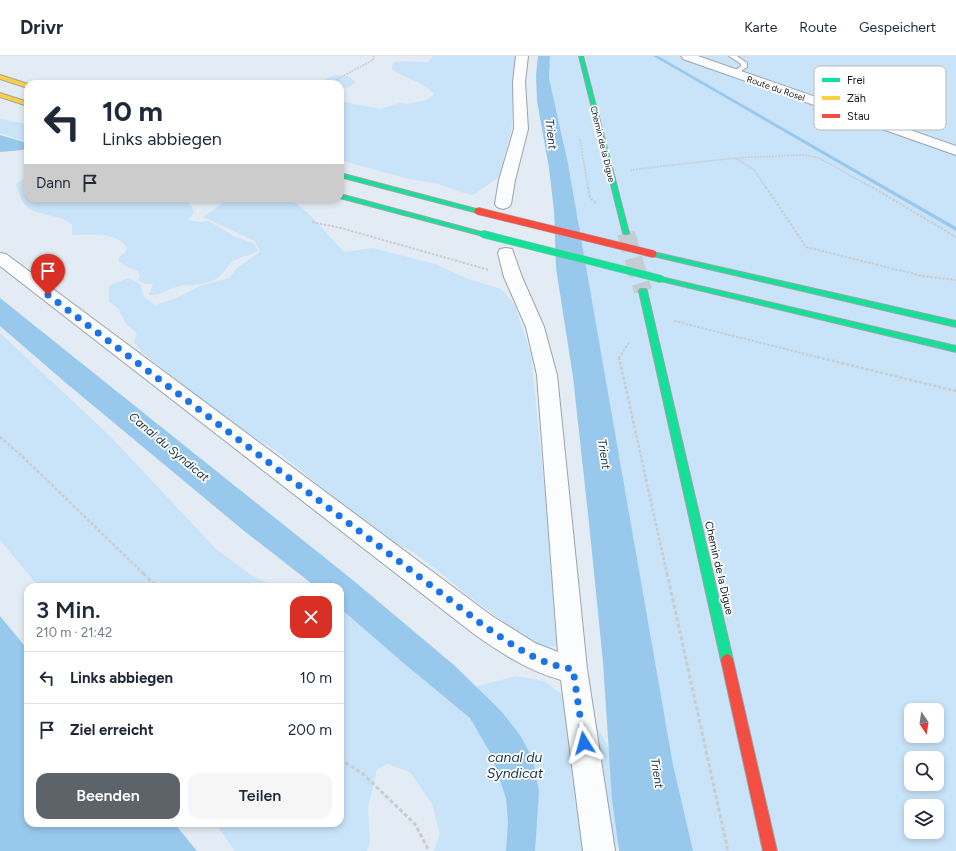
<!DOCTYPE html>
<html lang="de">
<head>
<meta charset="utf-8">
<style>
  :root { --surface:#fff; --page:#f6f6f7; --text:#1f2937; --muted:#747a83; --line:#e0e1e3; --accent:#5c6469 }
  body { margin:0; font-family:Figtree,sans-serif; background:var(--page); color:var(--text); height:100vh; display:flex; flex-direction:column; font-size:15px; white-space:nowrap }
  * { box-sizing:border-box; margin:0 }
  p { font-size:13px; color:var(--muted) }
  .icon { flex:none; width:22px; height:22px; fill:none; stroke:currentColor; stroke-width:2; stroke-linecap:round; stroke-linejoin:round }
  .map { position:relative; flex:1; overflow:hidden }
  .drawer { position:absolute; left:24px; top:527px; width:320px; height:244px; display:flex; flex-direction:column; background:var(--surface); border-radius:12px; box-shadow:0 2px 6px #0003 }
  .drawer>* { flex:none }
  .guide { position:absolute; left:24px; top:24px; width:320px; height:122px; border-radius:12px; box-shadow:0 2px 6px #0003; background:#fff; color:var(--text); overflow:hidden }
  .needle { width:26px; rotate:167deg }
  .controls { position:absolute; left:904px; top:647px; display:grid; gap:8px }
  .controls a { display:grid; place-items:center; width:40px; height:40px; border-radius:8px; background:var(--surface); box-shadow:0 2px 6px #0003; font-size:20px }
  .pin { position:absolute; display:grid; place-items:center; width:34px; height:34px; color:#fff; margin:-41px -17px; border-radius:50% 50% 50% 0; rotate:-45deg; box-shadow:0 0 4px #0007 }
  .pin .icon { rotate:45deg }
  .me { position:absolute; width:44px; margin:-22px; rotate:352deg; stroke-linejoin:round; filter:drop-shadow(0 0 3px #0008) }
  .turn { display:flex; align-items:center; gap:14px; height:84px; padding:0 12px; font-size:18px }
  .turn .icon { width:52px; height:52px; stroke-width:2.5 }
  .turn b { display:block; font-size:28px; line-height:34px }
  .then { display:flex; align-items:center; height:38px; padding:0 12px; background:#0003; gap:8px; font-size:15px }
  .round { display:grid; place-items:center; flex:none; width:42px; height:42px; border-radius:12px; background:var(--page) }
  .summary { display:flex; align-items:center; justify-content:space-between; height:68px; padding:0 12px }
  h1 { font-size:24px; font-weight:600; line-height:30px }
  .cta { display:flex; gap:8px; margin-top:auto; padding:8px 12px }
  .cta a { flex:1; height:46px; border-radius:12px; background:var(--accent); color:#fff; font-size:16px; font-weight:600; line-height:46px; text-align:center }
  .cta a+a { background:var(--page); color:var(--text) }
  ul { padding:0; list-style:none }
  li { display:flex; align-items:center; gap:12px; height:52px; padding:0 12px; border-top:1px solid var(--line) }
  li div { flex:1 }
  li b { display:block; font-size:15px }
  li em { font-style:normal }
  header { display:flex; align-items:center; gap:24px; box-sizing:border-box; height:56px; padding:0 20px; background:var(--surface); border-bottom:1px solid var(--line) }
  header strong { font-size:19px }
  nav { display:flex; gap:22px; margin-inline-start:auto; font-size:14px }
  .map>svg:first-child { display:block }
  .green { fill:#c9e3f8; fill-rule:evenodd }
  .water { fill:#99c8ed }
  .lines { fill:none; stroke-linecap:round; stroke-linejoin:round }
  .stream { fill:#99c8ed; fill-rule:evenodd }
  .secondary-tunnel { stroke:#c4ccd4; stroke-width:18; stroke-dasharray:18 8; stroke-linecap:butt }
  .lane-casing { stroke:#9da3a9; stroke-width:2 }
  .street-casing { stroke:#9da3a9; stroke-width:2 }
  .fast-casing { stroke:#9da3a9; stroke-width:2 }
  .slow-casing { stroke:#9da3a9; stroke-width:2 }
  .jam-casing { stroke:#9da3a9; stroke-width:2 }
  .path-far3 { stroke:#c9cdcf; stroke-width:1.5; stroke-dasharray:2 1; stroke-linecap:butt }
  .path-far2 { stroke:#c9cdcf; stroke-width:2; stroke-dasharray:2.5 1.5; stroke-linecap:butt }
  .path-far1 { stroke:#c9cdcf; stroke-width:2.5; stroke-dasharray:3 2; stroke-linecap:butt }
  .path { stroke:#c9cdcf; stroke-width:3; stroke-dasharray:4 2.5; stroke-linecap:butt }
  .lane { fill:#fbfcfd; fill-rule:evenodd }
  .street { fill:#fbfcfd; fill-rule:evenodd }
  .fast { fill:#16e098; fill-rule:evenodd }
  .slow { fill:#ffcf43; fill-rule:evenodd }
  .jam { fill:#f24e42; fill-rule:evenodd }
  .fast-bridge-casing { stroke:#afb9c2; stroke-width:8; stroke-linecap:butt }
  .jam-bridge-casing { stroke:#afb9c2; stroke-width:8; stroke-linecap:butt }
  .fast-bridge { stroke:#16e098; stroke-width:7 }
  .jam-bridge { stroke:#f24e42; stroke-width:7 }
  .route { stroke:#1a73e8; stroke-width:7; stroke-dasharray:0 12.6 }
  .labels { text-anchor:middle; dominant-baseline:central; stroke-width:3.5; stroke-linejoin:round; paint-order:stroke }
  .far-street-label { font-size:9px; fill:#141a1e; stroke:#fff }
  .street-label { font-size:11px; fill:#141a1e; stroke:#fff }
  .water-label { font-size:12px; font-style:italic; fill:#133044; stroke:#fff }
  .near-water-label { font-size:14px; font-style:italic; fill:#133044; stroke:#fff }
  .key { fill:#fff; stroke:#b8babc; stroke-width:1 }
  .key-label { font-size:11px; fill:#141a1e }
</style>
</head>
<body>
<header>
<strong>Drivr</strong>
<nav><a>Karte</a><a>Route</a><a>Gespeichert</a></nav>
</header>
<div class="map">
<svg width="956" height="795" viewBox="0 0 956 795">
  <rect width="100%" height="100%" fill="#e3ecf4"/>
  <g class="green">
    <path d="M433 0H518L511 77 504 100 505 106 502 113V119L473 139 464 137 438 128 409 123 340 104V45L380 53 400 47 407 48 427 44 434 38C423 25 405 23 392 13L393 7C404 3 416 7 428 6Z"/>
    <path d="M548 0H956V795H663L545 32ZM911 654H937V680H911ZM911 702H937V728H911ZM911 750H937V776H911Z"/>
    <polygon points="336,19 350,21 355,26 351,30 340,34 340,28 324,28 323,26 325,23"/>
    <polygon points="0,63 28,68 28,86 0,77"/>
    <path d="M28 119V142H183L189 146 194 156 188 164 198 166 209 165 235 181 253 187 258 194C251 200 243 200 235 204 228 208 224 218 216 223 203 231 186 227 173 232 164 235 159 240 149 239L153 228H145L138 224 140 220 138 215 130 212 119 206V201L125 196 127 192C116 175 90 179 72 179V169C59 157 37 161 26 150 20 144 19 135 16 128Z"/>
    <polygon points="254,142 296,147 311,160 344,196 372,192 435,208 468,223 501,233 515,249 531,299 558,567 557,590 541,591 520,578 466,538 436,513 410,494 375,480 348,453 278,396 227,364 143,297 134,286 137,277 126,268 118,252 109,246 109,230 128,222 140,228 144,241 155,249 177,242 200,230 229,222 237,212 260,196 255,185 203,161 226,145"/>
    <polygon points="0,277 110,380 216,493 251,519 270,528 286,531 39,531 0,484"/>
    <polygon points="340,547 421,619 436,634 446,638 517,620 544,625 592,661 619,712 625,735 616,795 434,795 440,778 432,748 410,716 387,708 377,713 368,751 370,785 367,795 235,795 215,767 340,767"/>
  </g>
  <g class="water">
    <polygon points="538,0 550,0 549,22 568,108 673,709 693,795 619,795 612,743 603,606 589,467 573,321 556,212 554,155 549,112 537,45 536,19"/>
    <polygon points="0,79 24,86 26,91 23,94 0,96"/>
    <polygon points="0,242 354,525 455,610 501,655 520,679 533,703 539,736 535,795 506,795 508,766 506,742 491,698 470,662 407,610 340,552 340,531 316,531 243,474 66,327 0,270"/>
    <polygon points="0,560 28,594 28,767 174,767 197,795 0,795"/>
  </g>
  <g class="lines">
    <polygon class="stream" points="653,0 658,0 956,171 956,175"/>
    <polyline class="secondary-tunnel" points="626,177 643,235"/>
    <g class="lane-casing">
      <polygon id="lane" points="729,0 737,0 747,7 747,11 737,18 733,18 733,16 741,10 741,8"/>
    </g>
    <g class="street-casing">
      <g id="street">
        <polygon points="516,0 528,0 525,26 528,73 515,124 511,148 509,151 503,153 497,151 495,148 499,124 514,73 513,26"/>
        <polygon points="681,0 698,0 956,90 956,99 683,3"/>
        <path d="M506 192 512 193 522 221 544 271 557 319 587 613 615 795H583L561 624C528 615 501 597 474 578L0 210V197L6 198 492 560 535 587 558 596 537 319 526 271 504 221 498 197 500 193Z"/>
      </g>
    </g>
    <g class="fast-casing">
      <g id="fast">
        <polygon points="579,0 583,0 629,177 628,178 624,178 623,177"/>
        <polygon points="340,117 480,154 481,155 478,157 340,121"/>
        <polygon points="340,138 485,177 486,178 483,180 340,142"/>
        <polygon points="651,196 653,196 956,265 956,271 653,200 651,200"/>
        <polygon points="658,221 661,221 956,290 956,296 661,225 658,225"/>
        <polygon points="640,233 646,233 647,235 733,604 731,608 727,610 723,608 721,604 639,235"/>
      </g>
    </g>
    <g class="slow-casing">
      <g id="slow">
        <polygon points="0,19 28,28 28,32 0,23"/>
        <polygon points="0,37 28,46 28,50 0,41"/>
      </g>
    </g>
    <g class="jam-casing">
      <polygon id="jam" points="727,598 731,600 733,604 777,795 763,795 721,604 723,600"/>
    </g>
    <g class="path-far3">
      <polyline points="328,28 373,4 374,0"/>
      <polyline points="580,83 588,132"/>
      <polyline points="736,102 803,99 817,101 873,132"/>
      <polyline points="630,114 735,102 754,114 766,132"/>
    </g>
    <g class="path-far2">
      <polyline points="588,131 590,142 596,147"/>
      <polyline points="766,131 806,191 923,220 956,224"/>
      <polyline points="872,131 956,181"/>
      <polyline points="312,166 341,172 489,214"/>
      <polyline points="674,265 821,302"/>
      <polyline points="619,302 630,285"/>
    </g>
    <g class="path-far1">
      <polyline points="619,301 667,518"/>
      <polyline points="817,301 956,335"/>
      <polyline points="0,381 24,402 144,518"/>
    </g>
    <g class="path">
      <polyline points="143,517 157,531"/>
      <polyline points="667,517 728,795"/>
      <polyline points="340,703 363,718 415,768 429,795"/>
    </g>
    <use href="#lane" class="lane"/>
    <use href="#street" class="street"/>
    <use href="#fast" class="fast"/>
    <use href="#slow" class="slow"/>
    <use href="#jam" class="jam"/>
    <g class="fast-bridge-casing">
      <polyline id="fast-bridge" points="483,178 661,223"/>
    </g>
    <g class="jam-bridge-casing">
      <polyline id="jam-bridge" points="478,155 653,198"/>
    </g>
    <use href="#fast-bridge" class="fast-bridge"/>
    <use href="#jam-bridge" class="jam-bridge"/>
  </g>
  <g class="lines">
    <path class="route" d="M48 239 483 569C511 588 539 609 573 613L584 687"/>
  </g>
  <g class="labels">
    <g class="far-street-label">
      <text transform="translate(776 32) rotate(19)">Route du Rosel</text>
      <text transform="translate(603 88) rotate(76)">Chemin de la Digue</text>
    </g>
    <g class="street-label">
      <text transform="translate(719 512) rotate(77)">Chemin de la Digue</text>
    </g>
    <g class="water-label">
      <text transform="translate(551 78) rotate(83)">Trient</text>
      <text transform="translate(169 391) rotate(40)">Canal du Syndicat</text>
      <text transform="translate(604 398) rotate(81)">Trient</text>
      <text transform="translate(657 717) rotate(81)">Trient</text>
    </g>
    <g class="near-water-label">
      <text x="515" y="701">canal du<tspan x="515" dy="16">Syndicat</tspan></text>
    </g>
  </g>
  <rect x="814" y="10" width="132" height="64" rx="6" class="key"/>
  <rect x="822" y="22" width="18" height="4" fill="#16e098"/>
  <rect x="822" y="40" width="18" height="4" fill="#ffcf43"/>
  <rect x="822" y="58" width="18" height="4" fill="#f24e42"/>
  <g class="key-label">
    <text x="847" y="28">Frei</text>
    <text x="847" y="46">Zäh</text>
    <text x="847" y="64">Stau</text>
  </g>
</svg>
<div class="controls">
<a><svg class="needle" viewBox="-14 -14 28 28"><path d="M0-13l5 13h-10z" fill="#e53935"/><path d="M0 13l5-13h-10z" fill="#747a83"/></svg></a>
<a><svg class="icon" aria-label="search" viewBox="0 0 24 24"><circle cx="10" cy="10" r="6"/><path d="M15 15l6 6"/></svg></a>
<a><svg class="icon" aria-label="layers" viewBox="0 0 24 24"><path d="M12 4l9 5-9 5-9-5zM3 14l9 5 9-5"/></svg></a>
</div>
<div class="pin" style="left:48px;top:239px;background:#d93025"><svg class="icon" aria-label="arrive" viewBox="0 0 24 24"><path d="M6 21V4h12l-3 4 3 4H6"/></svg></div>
<svg class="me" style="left:584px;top:687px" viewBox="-20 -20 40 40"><path d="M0-17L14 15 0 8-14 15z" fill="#1a73e8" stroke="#fff" stroke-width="4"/></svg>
<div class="guide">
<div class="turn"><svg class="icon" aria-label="left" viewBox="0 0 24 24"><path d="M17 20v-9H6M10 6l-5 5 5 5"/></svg><div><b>10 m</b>Links abbiegen</div></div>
<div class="then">Dann<svg class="icon" aria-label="arrive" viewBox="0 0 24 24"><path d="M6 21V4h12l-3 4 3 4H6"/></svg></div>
</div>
<section class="drawer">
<div class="summary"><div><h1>3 Min.</h1><p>210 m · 21:42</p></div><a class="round" style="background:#d93025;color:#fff"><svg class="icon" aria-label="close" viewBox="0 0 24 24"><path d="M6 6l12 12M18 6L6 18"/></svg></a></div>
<ul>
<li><svg class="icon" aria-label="left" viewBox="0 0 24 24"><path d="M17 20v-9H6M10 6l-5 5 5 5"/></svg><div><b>Links abbiegen</b></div><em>10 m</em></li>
<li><svg class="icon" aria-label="arrive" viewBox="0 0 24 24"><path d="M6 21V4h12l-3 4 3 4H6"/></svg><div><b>Ziel erreicht</b></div><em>200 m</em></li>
</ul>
<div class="cta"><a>Beenden</a><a>Teilen</a></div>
</section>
</div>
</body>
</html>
